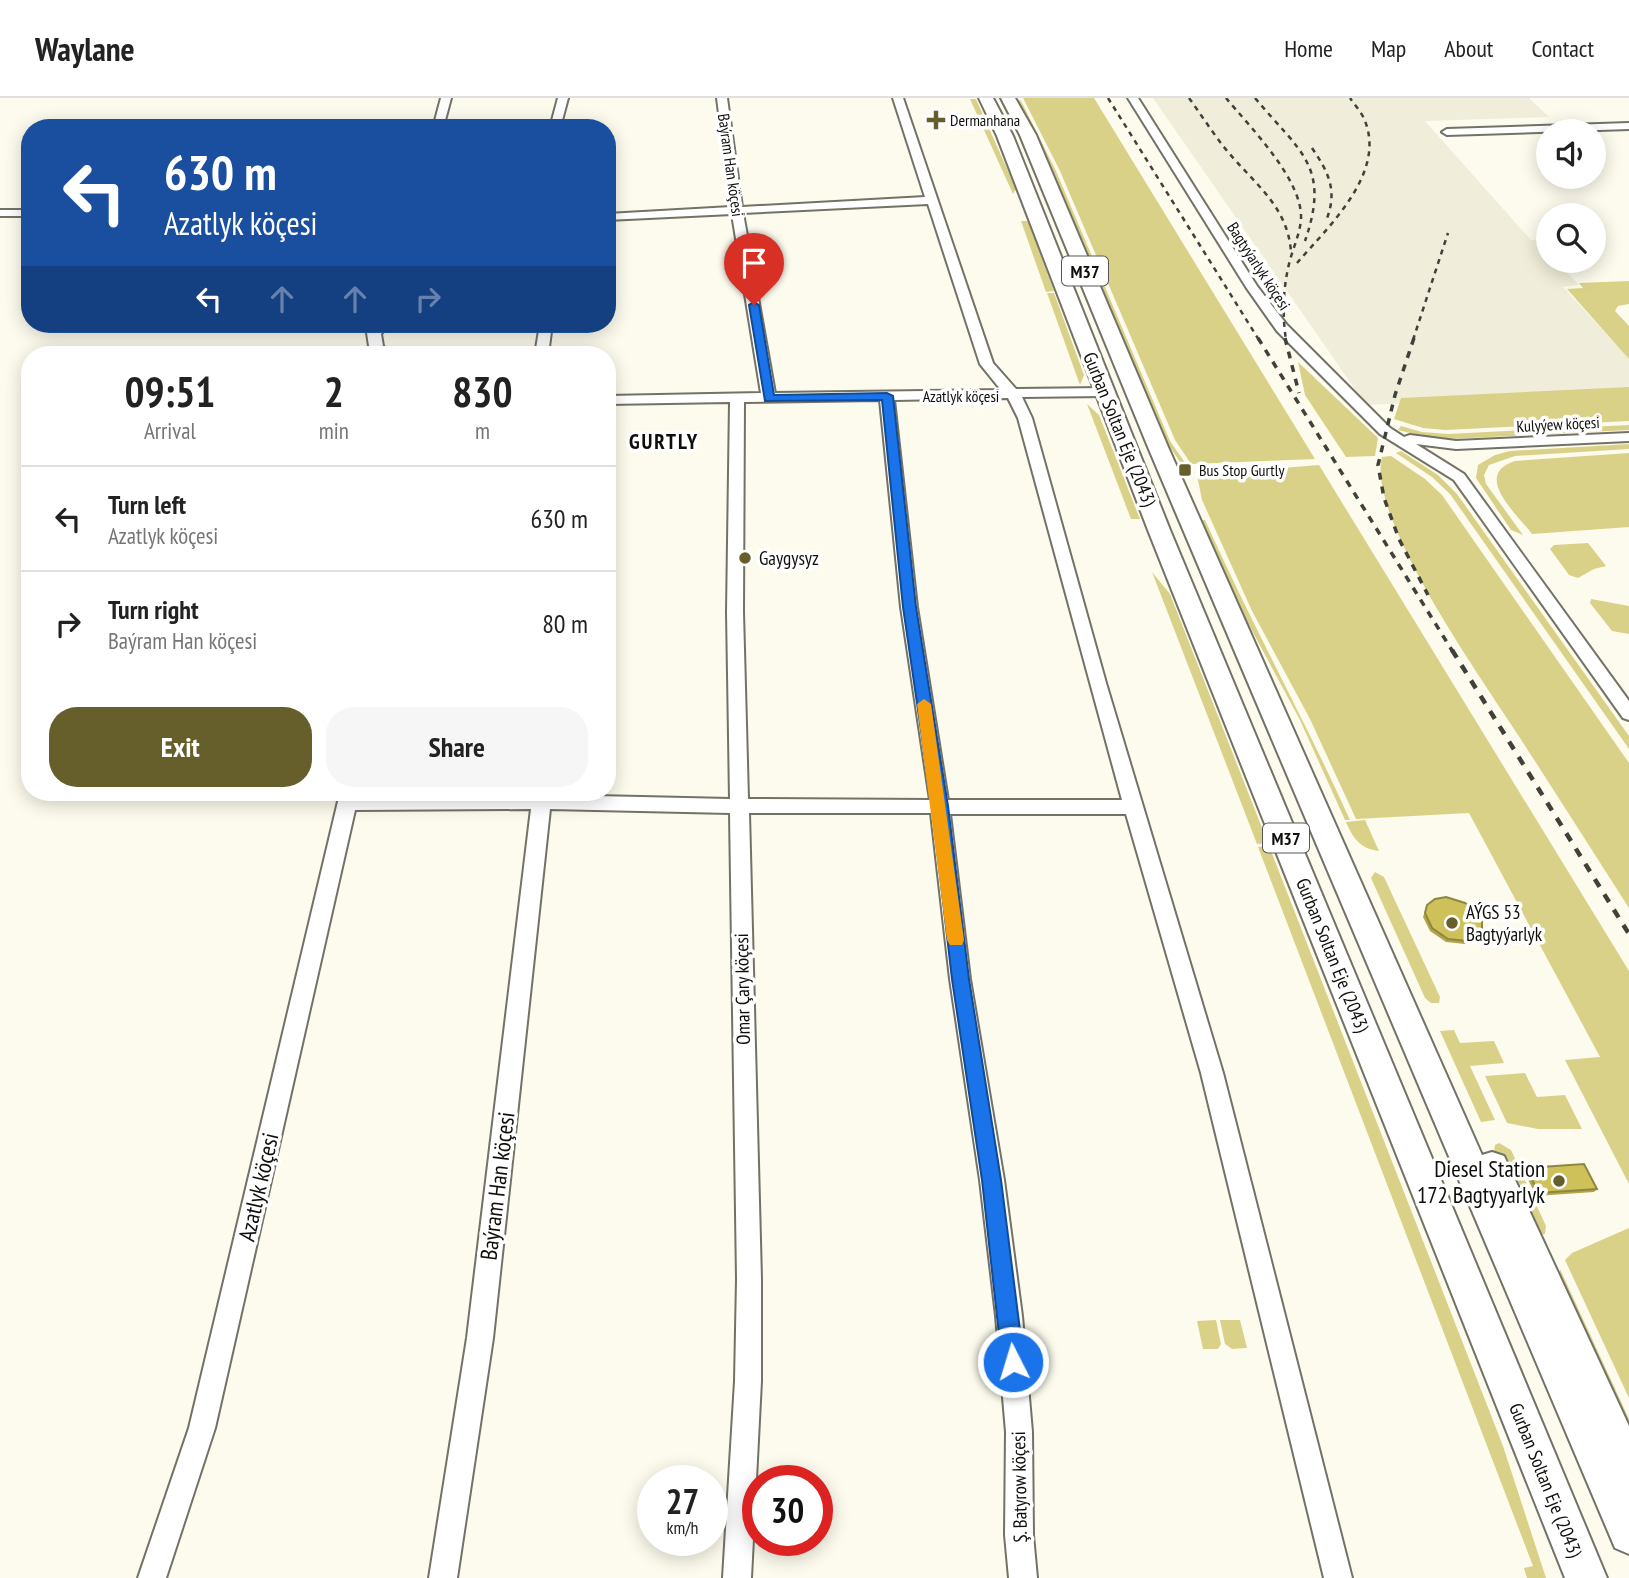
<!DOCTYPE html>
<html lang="en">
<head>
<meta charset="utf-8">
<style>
  :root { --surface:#fff; --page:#f6f6f6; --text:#222; --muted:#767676; --line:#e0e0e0; --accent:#665f2c }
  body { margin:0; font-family:"PT Sans Narrow",sans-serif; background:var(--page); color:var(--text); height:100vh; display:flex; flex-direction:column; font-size:26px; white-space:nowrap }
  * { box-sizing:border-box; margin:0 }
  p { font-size:23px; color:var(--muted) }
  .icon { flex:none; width:38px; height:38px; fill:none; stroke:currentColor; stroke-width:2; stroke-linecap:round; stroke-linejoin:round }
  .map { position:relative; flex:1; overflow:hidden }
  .sheet { position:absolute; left:21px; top:248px; width:595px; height:455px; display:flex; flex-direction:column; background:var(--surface); border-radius:28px; box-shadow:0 4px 18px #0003 }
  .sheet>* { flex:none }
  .top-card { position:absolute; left:21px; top:21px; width:595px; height:214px; border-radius:28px; box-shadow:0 4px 18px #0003; background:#1a4fa0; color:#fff; overflow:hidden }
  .buttons { position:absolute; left:1536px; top:21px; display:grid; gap:14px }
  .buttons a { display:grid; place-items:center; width:70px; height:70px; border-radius:50%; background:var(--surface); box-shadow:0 4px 18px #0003; font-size:35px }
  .speed { position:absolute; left:637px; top:1367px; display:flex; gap:14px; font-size:35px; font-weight:700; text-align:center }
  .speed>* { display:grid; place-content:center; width:91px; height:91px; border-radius:50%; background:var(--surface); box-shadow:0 4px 18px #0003; line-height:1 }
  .speed small { font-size:18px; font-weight:400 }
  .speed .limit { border:10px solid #d22; background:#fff; color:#111 }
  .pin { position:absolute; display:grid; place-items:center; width:60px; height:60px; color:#fff; margin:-72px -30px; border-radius:50% 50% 50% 0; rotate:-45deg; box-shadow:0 0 7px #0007 }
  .pin .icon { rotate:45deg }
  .me { position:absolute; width:77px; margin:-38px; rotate:355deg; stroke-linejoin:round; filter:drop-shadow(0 0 5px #0008) }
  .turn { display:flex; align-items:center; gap:24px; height:147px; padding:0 28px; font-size:32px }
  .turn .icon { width:91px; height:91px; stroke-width:2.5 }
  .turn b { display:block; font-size:49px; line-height:60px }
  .lanes { display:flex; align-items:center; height:66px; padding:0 28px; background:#0003; justify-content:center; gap:35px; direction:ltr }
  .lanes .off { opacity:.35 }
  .eta { display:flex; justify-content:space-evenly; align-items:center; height:119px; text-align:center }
  .eta b { font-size:42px; font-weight:800; line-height:49px }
  .cta { display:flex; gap:14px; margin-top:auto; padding:14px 28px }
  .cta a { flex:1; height:80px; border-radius:28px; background:var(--accent); color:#fff; font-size:28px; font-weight:800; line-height:80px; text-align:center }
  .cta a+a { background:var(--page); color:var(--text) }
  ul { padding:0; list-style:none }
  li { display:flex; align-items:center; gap:21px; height:105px; padding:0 28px; border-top:2px solid var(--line) }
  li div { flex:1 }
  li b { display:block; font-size:26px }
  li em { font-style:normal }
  header { display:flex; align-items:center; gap:42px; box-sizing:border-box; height:98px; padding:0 35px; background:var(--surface); border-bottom:2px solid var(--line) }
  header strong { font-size:33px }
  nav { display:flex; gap:38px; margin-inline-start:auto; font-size:24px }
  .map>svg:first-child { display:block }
  .built { fill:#f0eeda }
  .green { fill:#dad189 }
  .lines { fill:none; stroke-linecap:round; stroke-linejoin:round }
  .minor-casing { stroke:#737266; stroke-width:4 }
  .highway-casing { stroke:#737266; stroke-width:4 }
  .minor { fill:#fff; fill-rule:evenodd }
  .highway { fill:#fff; fill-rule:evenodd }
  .rail-far2 { stroke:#41403a; stroke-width:2.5; stroke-dasharray:5 5; stroke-linecap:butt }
  .rail-far1 { stroke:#41403a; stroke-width:3.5; stroke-dasharray:7 7; stroke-linecap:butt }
  .rail { stroke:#41403a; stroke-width:4.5; stroke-dasharray:9 9; stroke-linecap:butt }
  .wall { fill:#b1a64d }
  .shaded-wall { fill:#90873e }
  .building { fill:#cec159; stroke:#90873e; stroke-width:2 }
  .route { fill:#1a73e8; stroke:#114b97; stroke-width:2 }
  .slow { fill:#f59e0b }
  .poi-dot { fill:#665f2c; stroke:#fff; stroke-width:2.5 }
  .labels { text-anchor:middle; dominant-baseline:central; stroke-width:7; stroke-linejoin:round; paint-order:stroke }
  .far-poi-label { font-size:16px; fill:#0f0e0a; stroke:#fff; text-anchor:start }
  .far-street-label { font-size:16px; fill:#0f0e0a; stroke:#fff }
  .shield { fill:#fff; stroke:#575654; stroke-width:2 }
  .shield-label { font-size:18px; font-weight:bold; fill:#0f0e0a }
  .street-label { font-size:19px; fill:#0f0e0a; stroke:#fff }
  .poi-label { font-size:19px; fill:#0f0e0a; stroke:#fff; text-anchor:start }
  .far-district-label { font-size:21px; font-weight:bold; letter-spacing:2px; fill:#0f0e0a; stroke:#fff }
  .near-poi-label { font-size:23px; fill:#0f0e0a; stroke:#fff; text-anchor:end }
  .near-street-label { font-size:23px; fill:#0f0e0a; stroke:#fff }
</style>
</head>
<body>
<header>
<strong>Waylane</strong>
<nav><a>Home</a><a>Map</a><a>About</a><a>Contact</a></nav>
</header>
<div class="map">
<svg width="1629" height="1480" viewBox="0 0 1629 1480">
  <rect width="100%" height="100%" fill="#fcfbed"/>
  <polygon class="built" points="1153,0 1529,0 1549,19 1425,23 1531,142 1536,142 1549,156 1549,163 1556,163 1579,187 1563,189 1629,260 1629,295 1366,307"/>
  <g class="green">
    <polygon points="1016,0 1021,3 1056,73 1170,343 1186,366 1182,367 1166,343 1053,73"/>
    <polygon points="1023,0 1094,0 1315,361 1191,366 1175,342 1060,73"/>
    <polygon points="970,1 976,1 1016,91 1013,96"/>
    <polygon points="1021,123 1028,123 1054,193 1046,194"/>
    <polygon points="1629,183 1629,206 1618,208 1615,213 1629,228 1629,261 1567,191 1583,190 1579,185"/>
    <polygon points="1047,195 1054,195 1084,277 1080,287"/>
    <polygon points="1298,264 1378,340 1375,358 1346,359 1305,297"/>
    <polygon points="1629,289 1629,323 1445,332 1423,330 1394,321 1401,300"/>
    <polygon points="1087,306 1099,317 1140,421 1131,421"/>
    <polygon points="1629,327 1629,332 1450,341 1422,338 1398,332 1401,328 1422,334 1448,336"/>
    <polygon points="1629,346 1629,351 1515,358 1489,367 1484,377 1486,386 1523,437 1511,432 1476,380 1478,367 1495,357 1510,353"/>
    <polygon points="1401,353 1438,377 1457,396 1629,638 1629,651 1450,396 1432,379 1396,355"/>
    <path d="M1629 355V429L1532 436C1516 415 1472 377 1515 363Z"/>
    <path d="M1391 358 1425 381 1442 397 1629 665V810C1593 754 1557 697 1520 640 1485 585 1366 420 1382 359Z"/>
    <polygon points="1319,367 1629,873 1629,1086 1565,962 1600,959 1469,715 1356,721 1310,621 1252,513 1202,402 1197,377"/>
    <path d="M1201 422H1205C1250 523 1304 620 1350 722H1345L1300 622 1242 514Z"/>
    <polygon points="1588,445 1606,468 1594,471 1578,480 1569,477 1550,451 1554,447"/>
    <polygon points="1152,474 1170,496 1268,745 1257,746"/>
    <polygon points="1591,501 1629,508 1629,536 1612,533 1590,505"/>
    <path d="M1365 722 1379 753C1360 751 1353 740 1346 724Z"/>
    <polygon points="1269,748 1503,1348 1546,1480 1527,1480 1524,1470 1533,1468 1258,749"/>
    <polygon points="1375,774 1384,779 1440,899 1439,905 1431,905 1425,900 1371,780"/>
    <polygon points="1454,932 1460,945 1494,943 1504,965 1470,968 1495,1022 1481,1024 1440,933"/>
    <polygon points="1525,975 1537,999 1565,997 1582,1031 1538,1031 1507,1025 1485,978"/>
    <polygon points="1499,1045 1511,1052 1546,1128 1545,1136 1536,1137 1528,1130 1494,1054 1495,1047"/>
    <polygon points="1629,1130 1629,1300 1565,1162 1572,1155"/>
    <polygon points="1560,1171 1629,1321 1629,1337 1559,1180"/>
    <polygon points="1216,1222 1221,1246 1218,1251 1203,1251 1197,1223"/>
    <polygon points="1220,1222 1240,1222 1247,1250 1232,1251 1225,1246"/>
  </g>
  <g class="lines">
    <g class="minor-casing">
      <g id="minor">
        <polygon points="441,0 451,0 443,30 433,30"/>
        <polygon points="558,0 568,0 560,30 550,30"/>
        <path d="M717 0H727L742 109 925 99 893 0H903L993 265 1016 291 1105 290 1112 294 1105 298 1022 299 1032 320 1106 585 1223 975 1352 1480H1324L1201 975 1126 716H950L970 881 1004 1082 1022 1218 1032 1334 1033 1437 1037 1480H1009L1005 1437 1006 1334 996 1218 980 1082 950 881 931 715H749L761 1181V1283L751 1480H723L735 1283 737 1181 730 715 550 711 493 1240 457 1480H429L467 1240 531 711 355 712 215 1330 166 1480H138L189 1330 340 695H358V698L551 695V697L730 701 727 514 730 304 607 306V298L761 295 732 116 607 122V116L731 109ZM928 106 980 266 1001 292 775 295 743 115ZM1008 300 1018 320 1122 702H948L917 509 894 302ZM880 302 901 509 930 702 748 701 743 514 744 304Z"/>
        <polygon points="1128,0 1138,0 1257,188 1287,227 1390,330 1404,339 1410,337 1456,343 1629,335 1629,343 1456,351 1416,346 1464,376 1629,603 1629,622 1623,620 1454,382 1380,336 1277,233 1246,189"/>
        <polygon points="1629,25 1629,31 1447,37 1442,34 1447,31"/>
        <rect x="0" y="112" width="30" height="6"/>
        <polygon points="376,226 389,226 381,236 383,248 389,257 376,257 369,248 367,235"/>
        <polygon points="540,226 552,226 548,257 535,257"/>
      </g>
    </g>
    <g class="highway-casing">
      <g id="highway">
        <polygon points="979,0 993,0 1013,38 1170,432 1607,1480 1565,1480 1148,432 997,38"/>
        <polygon points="1001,0 1015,0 1036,37 1168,349 1482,1057 1492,1054 1504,1058 1629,1328 1629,1456 1615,1450 1148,349 1020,37"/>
      </g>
    </g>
    <use href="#minor" class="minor"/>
    <use href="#highway" class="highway"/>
    <g class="rail-far2">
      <polyline points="1108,0 1259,242"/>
      <path d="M1189 0C1202 18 1214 37 1228 54 1255 86 1288 109 1291 154"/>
      <path d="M1226 0C1250 29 1303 82 1301 121 1300 135 1294 148 1290 162 1283 189 1282 215 1286 242"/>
      <path d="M1255 0C1300 54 1331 68 1305 143"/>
      <path d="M1312 50C1329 75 1338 93 1326 123"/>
      <path d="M1297 165C1328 129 1386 76 1365 23 1362 15 1355 7 1350 0"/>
      <polyline points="1413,242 1448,135"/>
    </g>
    <g class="rail-far1">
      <polyline points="1258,240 1453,554"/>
      <polyline points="1285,240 1299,295"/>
      <polyline points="1414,240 1395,297 1378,367 1384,400 1399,441 1428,497"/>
    </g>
    <polyline class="rail" points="1452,552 1629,836"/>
  </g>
  <g class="wall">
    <polygon points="1427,807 1482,831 1475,842 1465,846 1446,844 1430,833 1423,819"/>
    <polygon points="1527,1070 1597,1091 1594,1094 1536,1098 1524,1073"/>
  </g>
  <polygon class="shaded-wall" points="1477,839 1475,842 1465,846 1467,843"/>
  <g class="building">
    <polygon points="1446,799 1465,805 1475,812 1482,822 1482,831 1477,839 1467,843 1448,841 1432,830 1425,815 1427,807 1435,801"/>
    <polygon points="1584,1066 1597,1091 1538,1095 1527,1070"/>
  </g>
  <polygon class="route" points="754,204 759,207 774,297 887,295 893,298 916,509 948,708 969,881 1001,1082 1024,1264 1020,1272 1013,1275 1005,1272 1002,1264 982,1082 952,881 932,708 903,509 882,302 765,303 749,207"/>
  <polygon class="slow" points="924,601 931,606 964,842 962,847 950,847 947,842 917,606"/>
  <g class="poi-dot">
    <path d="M932.5 11.5h7v7h7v7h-7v7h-7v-7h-7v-7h7z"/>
    <rect x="1178" y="365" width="14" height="14" rx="3.5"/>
    <circle cx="745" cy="460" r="7"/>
    <circle cx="1452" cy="825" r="7"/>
    <circle cx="1559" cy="1083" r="7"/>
  </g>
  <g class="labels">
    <g class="far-poi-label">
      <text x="950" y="22">Dermanhana</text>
      <text x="1199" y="372">Bus Stop Gurtly</text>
    </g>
    <g class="far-street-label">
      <text transform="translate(731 67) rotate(82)">Baýram Han köçesi</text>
      <text transform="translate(1259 168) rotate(57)">Bagtyýarlyk köçesi</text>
      <text x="961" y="298">Azatlyk köçesi</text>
      <text transform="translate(1558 326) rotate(-3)">Kulyýew köçesi</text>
    </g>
    <g class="shield">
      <rect x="1062" y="158.5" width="46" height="29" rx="5"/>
      <rect x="1263" y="725.5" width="46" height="29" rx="5"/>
    </g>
    <g class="shield-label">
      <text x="1085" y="173">M37</text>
      <text x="1286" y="740">M37</text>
    </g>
    <g class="street-label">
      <text transform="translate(1120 331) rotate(68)">Gurban Soltan Eje (2043)</text>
      <text transform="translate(1333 857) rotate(68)">Gurban Soltan Eje (2043)</text>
      <text transform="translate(742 891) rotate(-91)">Omar Çary köçesi</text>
      <text transform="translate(1546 1382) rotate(68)">Gurban Soltan Eje (2043)</text>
      <text transform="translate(1019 1389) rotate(-91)">Ş. Batyrow köçesi</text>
    </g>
    <g class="poi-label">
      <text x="759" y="460">Gaygysyz</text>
      <text x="1466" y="814">AÝGS 53<tspan x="1466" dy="22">Bagtyýarlyk</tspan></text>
    </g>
    <g class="far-district-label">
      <text x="664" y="343">GURTLY</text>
    </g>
    <g class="near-poi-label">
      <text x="1545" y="1070">Diesel Station<tspan x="1545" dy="26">172 Bagtyyarlyk</tspan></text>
    </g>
    <g class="near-street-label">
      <text transform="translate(497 1088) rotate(-83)">Baýram Han köçesi</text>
      <text transform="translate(258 1089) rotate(-77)">Azatlyk köçesi</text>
    </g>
  </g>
</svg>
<div class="buttons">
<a><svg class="icon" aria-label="sound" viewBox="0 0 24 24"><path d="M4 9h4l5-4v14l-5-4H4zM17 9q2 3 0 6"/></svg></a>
<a><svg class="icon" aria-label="search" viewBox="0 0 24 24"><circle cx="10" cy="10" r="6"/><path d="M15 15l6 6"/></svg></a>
</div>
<div class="speed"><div>27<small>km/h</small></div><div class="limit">30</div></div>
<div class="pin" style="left:754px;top:207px;background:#d93025"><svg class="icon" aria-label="arrive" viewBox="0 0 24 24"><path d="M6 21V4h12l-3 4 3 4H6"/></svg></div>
<svg class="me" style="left:1013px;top:1264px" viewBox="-20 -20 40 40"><circle r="17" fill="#1a73e8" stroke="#fff" stroke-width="3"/><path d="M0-11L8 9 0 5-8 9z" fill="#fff"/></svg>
<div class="top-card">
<div class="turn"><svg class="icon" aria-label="left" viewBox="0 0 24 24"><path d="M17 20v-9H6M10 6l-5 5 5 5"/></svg><div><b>630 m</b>Azatlyk köçesi</div></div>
<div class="lanes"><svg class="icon" aria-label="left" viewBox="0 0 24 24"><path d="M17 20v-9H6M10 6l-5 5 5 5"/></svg><svg class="icon off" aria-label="ahead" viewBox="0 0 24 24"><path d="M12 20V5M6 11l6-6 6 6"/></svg><svg class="icon off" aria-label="ahead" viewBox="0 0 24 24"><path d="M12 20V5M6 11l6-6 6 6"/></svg><svg class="icon off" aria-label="right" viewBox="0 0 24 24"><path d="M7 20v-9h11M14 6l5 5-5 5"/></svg></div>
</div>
<section class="sheet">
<div class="eta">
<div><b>09:51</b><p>Arrival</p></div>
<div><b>2</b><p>min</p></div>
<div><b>830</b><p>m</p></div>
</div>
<ul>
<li><svg class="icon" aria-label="left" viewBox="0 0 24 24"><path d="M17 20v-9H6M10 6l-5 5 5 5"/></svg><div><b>Turn left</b><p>Azatlyk köçesi</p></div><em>630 m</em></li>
<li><svg class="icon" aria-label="right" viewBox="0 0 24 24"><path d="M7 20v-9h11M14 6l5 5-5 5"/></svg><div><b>Turn right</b><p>Baýram Han köçesi</p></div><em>80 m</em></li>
</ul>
<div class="cta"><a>Exit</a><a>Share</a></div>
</section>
</div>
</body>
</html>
